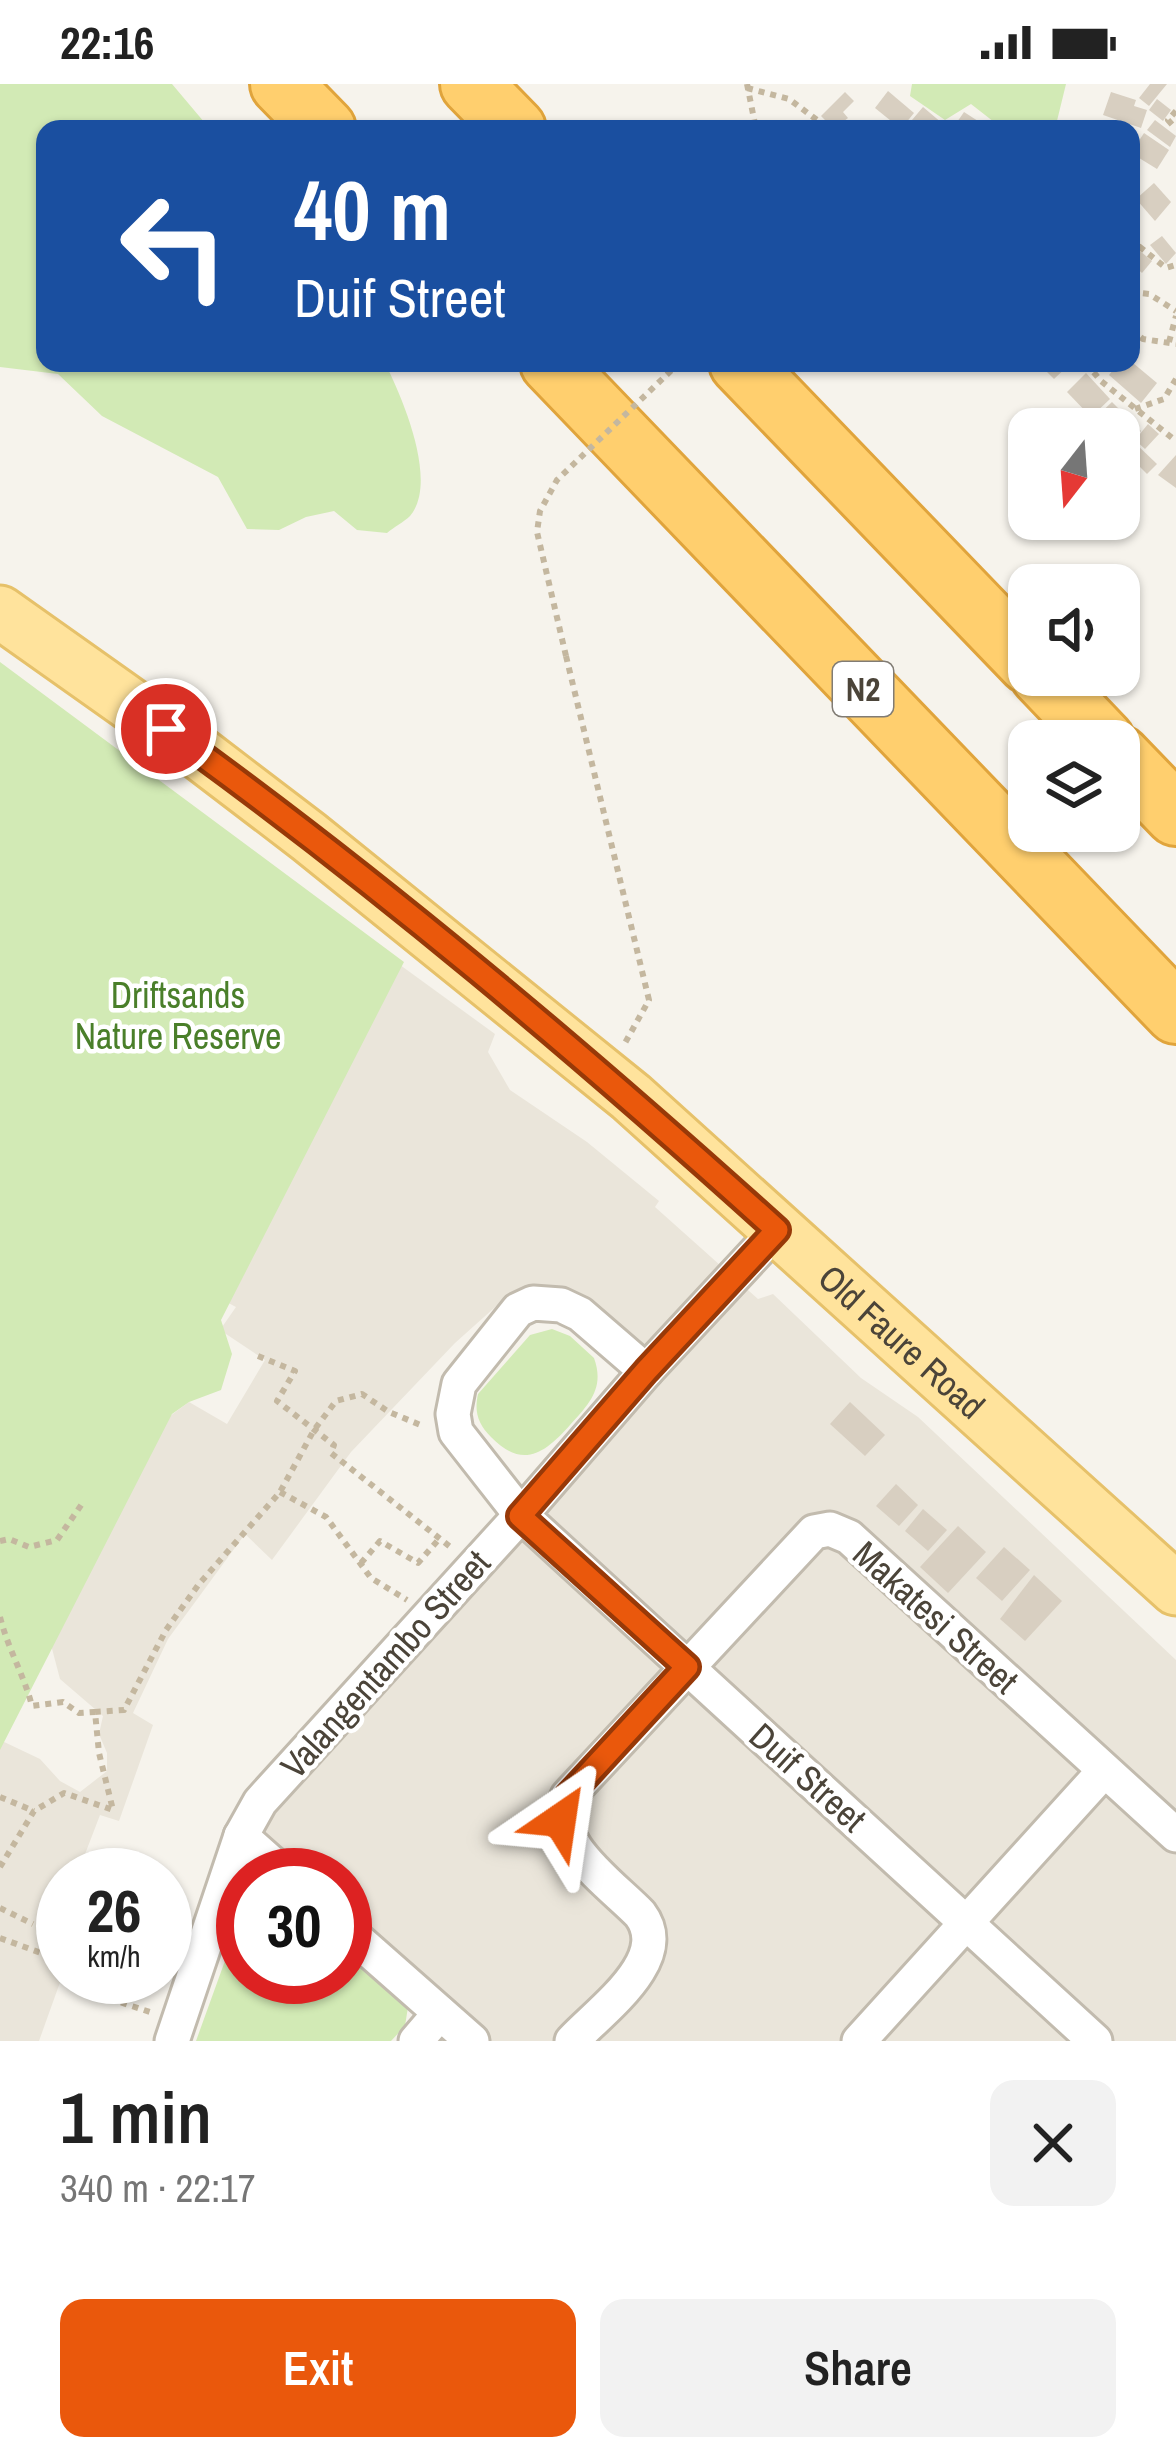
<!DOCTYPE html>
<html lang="en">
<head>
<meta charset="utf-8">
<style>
  :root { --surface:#fff; --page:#f2f2f2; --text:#222; --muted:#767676; --accent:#ea580c }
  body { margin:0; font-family:"Archivo Narrow",sans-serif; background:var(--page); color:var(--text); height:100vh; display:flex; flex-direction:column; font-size:45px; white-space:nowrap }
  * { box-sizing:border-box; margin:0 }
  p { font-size:39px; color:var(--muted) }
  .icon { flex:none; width:66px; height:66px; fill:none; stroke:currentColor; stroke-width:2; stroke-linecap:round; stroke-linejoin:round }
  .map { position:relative; height:1957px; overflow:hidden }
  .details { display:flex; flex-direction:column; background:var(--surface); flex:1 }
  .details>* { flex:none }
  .top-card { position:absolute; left:36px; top:36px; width:1104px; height:252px; border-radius:24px; box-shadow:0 3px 9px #0004; background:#1a4fa0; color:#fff; overflow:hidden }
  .needle { width:78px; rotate:197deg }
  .fabs { position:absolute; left:1008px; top:324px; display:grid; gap:24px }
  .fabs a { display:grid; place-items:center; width:132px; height:132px; border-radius:24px; background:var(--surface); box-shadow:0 3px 9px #0004; font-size:60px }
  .speed { position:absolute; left:36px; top:1764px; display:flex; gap:24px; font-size:60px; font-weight:700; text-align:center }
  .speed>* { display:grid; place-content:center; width:156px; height:156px; border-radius:50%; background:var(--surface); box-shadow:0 3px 9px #0004; line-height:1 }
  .speed small { font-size:30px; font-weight:400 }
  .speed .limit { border:18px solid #d22; background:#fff; color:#111 }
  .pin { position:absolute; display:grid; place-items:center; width:102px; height:102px; color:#fff; margin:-51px; border:6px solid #fff; border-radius:50%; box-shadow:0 3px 12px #0007 }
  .me { position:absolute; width:132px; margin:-66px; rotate:32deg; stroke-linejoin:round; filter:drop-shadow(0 0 9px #0008) }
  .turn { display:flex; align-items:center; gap:42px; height:252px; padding:0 60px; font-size:54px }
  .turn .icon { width:156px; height:156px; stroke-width:2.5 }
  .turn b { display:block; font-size:84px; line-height:102px }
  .round { display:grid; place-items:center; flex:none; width:126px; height:126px; border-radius:24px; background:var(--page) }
  .overview { display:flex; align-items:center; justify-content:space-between; height:204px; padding:0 60px }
  h1 { font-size:72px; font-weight:600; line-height:90px }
  .cta { display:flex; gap:24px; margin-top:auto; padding:24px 60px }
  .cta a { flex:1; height:138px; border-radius:24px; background:var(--accent); color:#fff; font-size:48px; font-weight:600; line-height:138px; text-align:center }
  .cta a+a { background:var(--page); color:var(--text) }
  .status { display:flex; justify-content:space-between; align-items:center; height:84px; padding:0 60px; background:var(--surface); direction:ltr }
  .status svg { height:33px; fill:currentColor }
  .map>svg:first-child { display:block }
  .residential { fill:#eae5da }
  .green { fill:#d2eab5 }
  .building { fill:#d8cfc1 }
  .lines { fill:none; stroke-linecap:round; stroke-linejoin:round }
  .minor-casing { stroke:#c2bbae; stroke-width:39 }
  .primary-casing { stroke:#e6c16a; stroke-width:57 }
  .motorway-casing { stroke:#e0a43c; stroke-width:66 }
  .path { stroke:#c4b79f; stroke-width:6; stroke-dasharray:6 6; stroke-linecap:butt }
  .minor { stroke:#fff; stroke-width:33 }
  .primary { stroke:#ffe39c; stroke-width:51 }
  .motorway { stroke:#ffcf6e; stroke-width:60 }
  .path-bridge { stroke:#c4b79f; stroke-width:6; stroke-dasharray:6 6; stroke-linecap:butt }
  .route-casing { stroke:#983908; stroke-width:30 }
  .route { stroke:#ea580c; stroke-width:21 }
  .labels { text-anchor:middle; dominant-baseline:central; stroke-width:9; stroke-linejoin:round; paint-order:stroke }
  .shield { fill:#fff; stroke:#817c74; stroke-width:3 }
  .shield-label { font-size:33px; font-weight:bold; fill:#4b4439 }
  .park-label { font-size:36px; fill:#4a7f2a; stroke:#fff }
  .street-label { font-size:36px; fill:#4b4439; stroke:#fff }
</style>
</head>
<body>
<div class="status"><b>22:16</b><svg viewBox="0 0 49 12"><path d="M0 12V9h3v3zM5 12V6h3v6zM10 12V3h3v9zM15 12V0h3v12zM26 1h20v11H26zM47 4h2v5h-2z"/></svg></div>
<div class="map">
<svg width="1176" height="1957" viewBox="0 0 1176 1957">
  <rect width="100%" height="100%" fill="#f6f3ec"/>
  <polygon class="residential" points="308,814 495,950 488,968 510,1006 587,1058 659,1117 655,1123 758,1215 773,1210 861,1294 918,1333 1176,1576 1176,1957 474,1957 345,1841 345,1791 289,1791 244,1751 646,1290 547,1222 546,1201 512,1208 455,1259 351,1368 272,1476 245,1450 168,1555 133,1629 153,1641 119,1737 100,1731 77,1791 63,1791 63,1830 56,1848 63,1851 63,1890 39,1957 0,1957 0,1656 40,1675 60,1697 80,1708 107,1687 107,1669 99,1650 103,1632 60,1595 41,1523 166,1335 189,1318 227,1340 265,1276 220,1246 236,1223 217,1213"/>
  <g class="green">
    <path d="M0 0H172L210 45H45V279H385C402 313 439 398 410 432 404 438 394 443 387 449L357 446 334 427 306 433 279 446 247 445 218 393 102 332 58 290 0 283Z"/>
    <polygon points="912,0 1066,0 1055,45 1003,45 971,20 945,36 910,12"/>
    <polygon points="0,578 404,878 221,1236 232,1270 221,1306 189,1318 172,1330 0,1666"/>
    <path d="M552 1245 570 1252 594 1274C605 1304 589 1320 570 1341 545 1369 523 1386 491 1353 478 1340 474 1328 478 1310L530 1251Z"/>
    <polygon points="243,1827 243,1893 345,1893 345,1867 408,1923 405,1942 391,1957 196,1957"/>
  </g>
  <g class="building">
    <polygon points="1150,0 1167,0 1149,22 1139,14"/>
    <polygon points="888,7 914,29 901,45 875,24"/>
    <polygon points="845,8 854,17 843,28 848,34 834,45 821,32"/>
    <polygon points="1111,8 1136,16 1134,22 1147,26 1141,44 1103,31"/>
    <polygon points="1157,15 1171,26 1163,37 1149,26"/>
    <polygon points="923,23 949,45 915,45 918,41 912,36"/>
    <polygon points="964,28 978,37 972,45 955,41"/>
    <polygon points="1155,36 1176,52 1170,63 1147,46"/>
    <polygon points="1144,49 1169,66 1157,85 1131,69"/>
    <polygon points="1154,99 1171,118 1155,137 1136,115"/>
    <polygon points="1162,152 1176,169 1166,180 1150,161"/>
    <polygon points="1140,167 1152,177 1142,189 1131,179"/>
    <polygon points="1049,279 1071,279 1054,295 1043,284"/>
    <polygon points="1119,279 1133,279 1157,299 1141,319 1109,291"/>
    <polygon points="1086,289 1110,315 1091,333 1067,308"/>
    <polygon points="1112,318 1141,347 1133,355 1128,350 1132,356 1121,366 1119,345 1101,345 1093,336"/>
    <polygon points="1148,340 1159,350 1145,365 1135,356"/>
    <polygon points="1134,358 1157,380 1147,390 1125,368"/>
    <polygon points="1176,371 1176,404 1158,391"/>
    <polygon points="850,1318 885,1351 865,1372 830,1340"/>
    <polygon points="896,1400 918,1421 899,1442 876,1422"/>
    <polygon points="923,1425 947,1446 928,1467 905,1447"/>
    <polygon points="958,1442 986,1468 948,1509 920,1483"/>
    <polygon points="1004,1463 1030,1486 1002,1517 976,1494"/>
    <polygon points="1034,1491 1062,1517 1025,1557 1000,1535"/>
  </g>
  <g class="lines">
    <g class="minor-casing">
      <g id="minor">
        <polyline points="646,1287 580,1230 561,1221 533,1219 518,1226 459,1300 453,1330 456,1348 521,1431 1095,1957"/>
        <polyline points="241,1752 285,1791"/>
        <polyline points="345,1845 472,1957"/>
        <polyline points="172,1957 241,1752 260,1718 521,1431 646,1287 777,1146"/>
        <polyline points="416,1957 440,1929"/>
        <path d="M572 1957C601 1926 674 1875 640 1830 611 1800 546 1756 568 1712L814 1448 830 1445 849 1453 1176 1751"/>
        <polyline points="859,1957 1104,1687"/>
      </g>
    </g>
    <g class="primary-casing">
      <g id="primary">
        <path id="s1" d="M0 528 199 669 309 753 631 1013 1176 1505"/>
      </g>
    </g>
    <g class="motorway-casing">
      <g id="motorway">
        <polyline points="281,0 325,45"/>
        <polyline points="471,0 515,45"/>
        <polyline points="551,279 1176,929"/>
        <polyline points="740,279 1029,579"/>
        <polyline points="1041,591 1104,657"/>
        <polyline points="1119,672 1176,731"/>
      </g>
    </g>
    <g class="path">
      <polyline points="747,0 756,45"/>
      <polyline points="747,4 789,15 829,45"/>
      <polyline points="1176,27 1168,36 1176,45"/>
      <polyline points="1131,172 1140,163 1166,184 1176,181"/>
      <polyline points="1131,208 1149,210 1176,227"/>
      <polyline points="1131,246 1143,255 1176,260"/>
      <polyline points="1169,258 1176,232"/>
      <polyline points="1086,279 1101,297 1176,357"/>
      <polyline points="1135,325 1164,315 1176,295"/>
      <polyline points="566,572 649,916 625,959"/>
      <polyline points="258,1272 295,1287 277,1317 334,1361 331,1369 453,1465"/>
      <polyline points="280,1408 326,1433 371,1494 407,1516"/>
      <polyline points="0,1457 9,1455 29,1463 57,1456 84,1417"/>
      <polyline points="361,1479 380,1457 418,1479 439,1455"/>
      <path d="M0 1533C8 1565 24 1591 32 1622L63 1618 79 1629 95 1628"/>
      <polyline points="0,1713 34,1727"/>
      <polyline points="0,1783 34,1727 64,1709 113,1726 99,1669 95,1628 124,1626 166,1546 199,1500 280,1408 314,1346 336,1317 362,1310 389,1328 423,1342"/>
      <polyline points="0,1824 33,1840"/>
      <polyline points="0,1854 63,1877"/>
      <polyline points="71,1893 74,1903 153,1929"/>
    </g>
    <use href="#minor" class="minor"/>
    <use href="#primary" class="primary"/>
    <use href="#motorway" class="motorway"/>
    <polyline class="path-bridge" points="566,572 537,448 540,427 557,396 679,279"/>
  </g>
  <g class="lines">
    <g class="route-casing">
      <path id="route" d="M166 645C380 799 582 970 777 1146L646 1287 520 1432 687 1583 568 1712 560 1736"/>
    </g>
    <use href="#route" class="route"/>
  </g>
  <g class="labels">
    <rect class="shield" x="833" y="578" width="60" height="54" rx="9"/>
    <g class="shield-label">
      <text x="863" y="605">N2</text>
    </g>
    <g class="park-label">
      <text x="178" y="911">Driftsands<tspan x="178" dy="41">Nature Reserve</tspan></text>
    </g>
    <g class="street-label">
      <text stroke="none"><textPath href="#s1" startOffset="1161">Old Faure Road</textPath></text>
      <text transform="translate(936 1533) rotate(42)">Makatesi Street</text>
      <text transform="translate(385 1580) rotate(-48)">Valangentambo Street</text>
      <text transform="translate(808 1693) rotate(42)">Duif Street</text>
    </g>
  </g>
</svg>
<div class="fabs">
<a><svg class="needle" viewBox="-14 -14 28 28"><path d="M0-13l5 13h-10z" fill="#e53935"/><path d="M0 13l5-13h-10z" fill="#767676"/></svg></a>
<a><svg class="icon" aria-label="sound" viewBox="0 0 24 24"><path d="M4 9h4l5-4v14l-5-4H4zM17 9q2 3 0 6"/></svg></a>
<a><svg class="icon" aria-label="layers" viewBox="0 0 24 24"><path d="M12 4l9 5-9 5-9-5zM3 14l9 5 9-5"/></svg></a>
</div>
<div class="speed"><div>26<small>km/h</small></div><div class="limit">30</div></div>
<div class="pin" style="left:166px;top:645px;background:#d93025"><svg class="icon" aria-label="arrive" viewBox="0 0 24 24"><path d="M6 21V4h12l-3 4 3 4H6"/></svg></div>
<svg class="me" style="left:560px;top:1736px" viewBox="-20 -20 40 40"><path d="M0-17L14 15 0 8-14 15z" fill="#ea580c" stroke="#fff" stroke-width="4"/></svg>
<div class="top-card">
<div class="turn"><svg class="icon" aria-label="left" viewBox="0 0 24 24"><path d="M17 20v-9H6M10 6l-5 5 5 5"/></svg><div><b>40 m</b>Duif Street</div></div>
</div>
</div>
<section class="details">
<div class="overview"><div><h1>1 min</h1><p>340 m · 22:17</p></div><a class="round"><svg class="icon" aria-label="close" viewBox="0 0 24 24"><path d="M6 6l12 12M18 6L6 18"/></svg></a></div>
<div class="cta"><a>Exit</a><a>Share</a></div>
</section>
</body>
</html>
